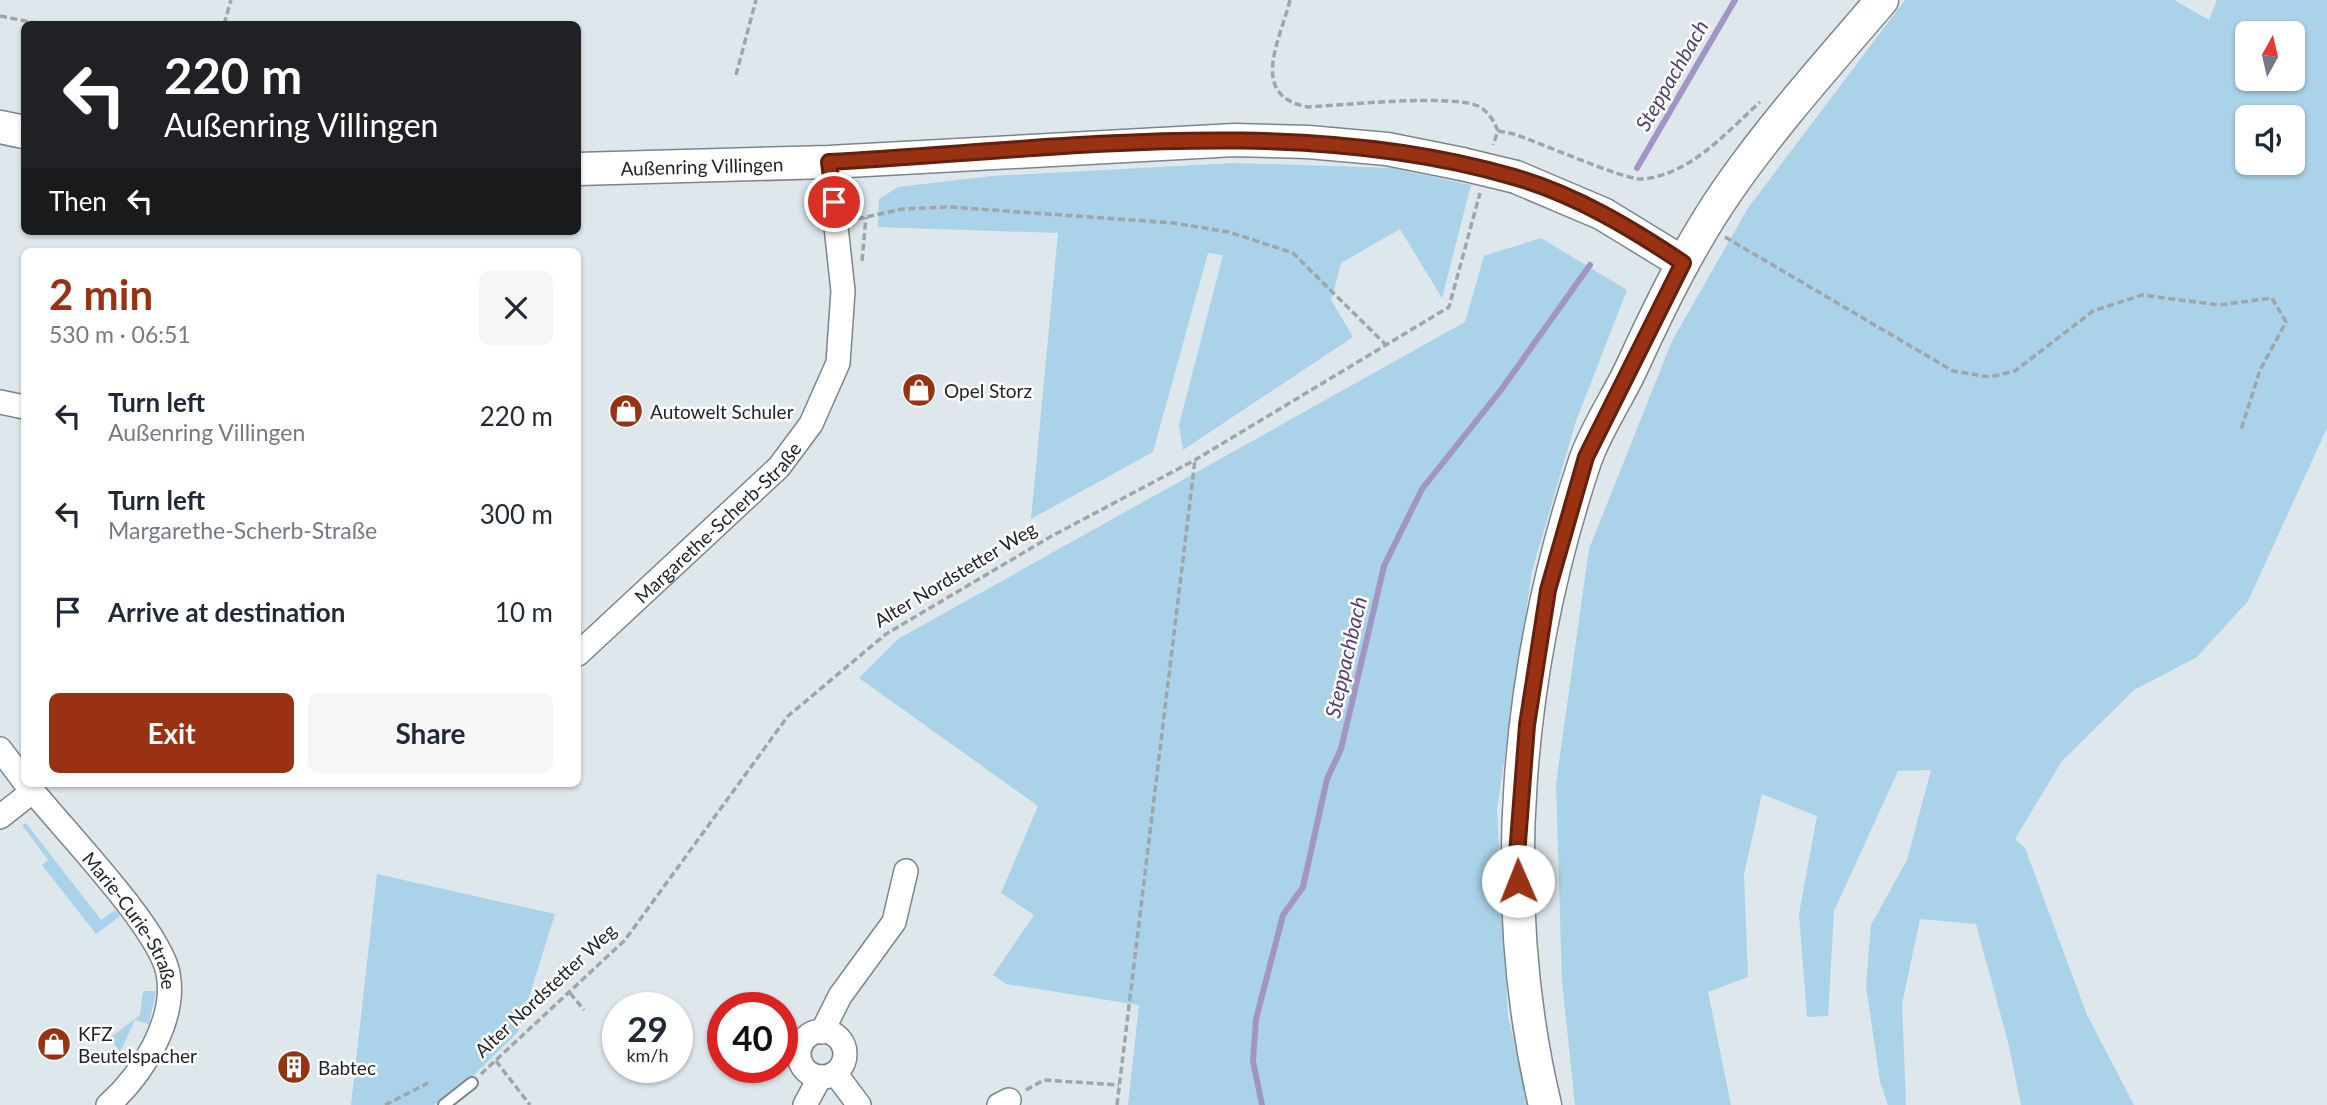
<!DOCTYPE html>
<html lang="en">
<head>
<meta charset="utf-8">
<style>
  :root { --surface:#fff; --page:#f6f6f7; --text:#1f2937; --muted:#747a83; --accent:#993113 }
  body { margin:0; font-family:Lato,sans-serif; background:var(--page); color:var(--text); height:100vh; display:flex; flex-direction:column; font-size:26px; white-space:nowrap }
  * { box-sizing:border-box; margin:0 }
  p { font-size:23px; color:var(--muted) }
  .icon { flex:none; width:38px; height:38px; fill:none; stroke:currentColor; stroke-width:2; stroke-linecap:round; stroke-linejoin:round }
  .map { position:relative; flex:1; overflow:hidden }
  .sheet { position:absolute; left:21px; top:248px; width:560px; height:539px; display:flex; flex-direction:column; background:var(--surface); border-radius:10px; box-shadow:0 2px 5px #0004 }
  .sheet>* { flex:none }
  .guide { position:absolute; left:21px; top:21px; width:560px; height:214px; border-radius:10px; box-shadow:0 2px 5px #0004; background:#202124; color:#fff; overflow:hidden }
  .needle { width:46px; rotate:8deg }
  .buttons { position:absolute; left:2235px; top:21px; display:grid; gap:14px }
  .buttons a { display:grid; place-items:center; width:70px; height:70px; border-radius:10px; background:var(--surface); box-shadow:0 2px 5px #0004; font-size:35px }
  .speed { position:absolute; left:602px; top:992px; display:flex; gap:14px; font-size:35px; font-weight:700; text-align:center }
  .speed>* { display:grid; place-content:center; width:91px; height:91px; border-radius:50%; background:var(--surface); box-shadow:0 2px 5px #0004; line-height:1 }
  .speed small { font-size:18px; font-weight:400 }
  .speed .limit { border:10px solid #d22; background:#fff; color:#111 }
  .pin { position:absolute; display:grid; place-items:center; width:60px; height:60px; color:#fff; margin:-30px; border:4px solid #fff; border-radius:50%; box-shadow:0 2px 7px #0007 }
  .me { position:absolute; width:77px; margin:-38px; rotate:359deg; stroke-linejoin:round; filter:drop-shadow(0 0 5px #0008) }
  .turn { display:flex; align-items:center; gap:24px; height:147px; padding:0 28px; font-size:32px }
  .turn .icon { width:91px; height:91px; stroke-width:2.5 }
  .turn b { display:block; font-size:49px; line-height:60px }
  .then { display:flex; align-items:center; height:66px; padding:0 28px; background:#0003; gap:14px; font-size:26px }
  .round { display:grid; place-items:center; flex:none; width:74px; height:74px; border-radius:10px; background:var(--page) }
  .headline { display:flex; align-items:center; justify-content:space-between; height:119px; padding:0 28px }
  h1 { font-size:42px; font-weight:700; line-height:52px; color:var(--accent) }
  .button { display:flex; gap:14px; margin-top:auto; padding:14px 28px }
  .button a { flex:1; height:80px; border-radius:10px; background:var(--accent); color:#fff; font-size:28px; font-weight:700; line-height:80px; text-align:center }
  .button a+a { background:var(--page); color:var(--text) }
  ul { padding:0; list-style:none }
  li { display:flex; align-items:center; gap:21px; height:98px; padding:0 28px }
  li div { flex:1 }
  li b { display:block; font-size:26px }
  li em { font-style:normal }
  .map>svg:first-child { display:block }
  .green { fill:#aad2e8; fill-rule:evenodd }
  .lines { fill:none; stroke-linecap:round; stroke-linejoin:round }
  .stream { stroke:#a395c3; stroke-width:6 }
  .lane-casing { stroke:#7c858a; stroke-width:14 }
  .street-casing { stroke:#7c858a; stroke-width:26 }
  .secondary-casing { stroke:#7c858a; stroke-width:35 }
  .path { stroke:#9ea6aa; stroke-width:3.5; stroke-dasharray:7 3.5; stroke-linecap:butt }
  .lane { stroke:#fff; stroke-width:10 }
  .street { stroke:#fff; stroke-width:23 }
  .secondary { stroke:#fff; stroke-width:32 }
  .secondary-bridge-casing { stroke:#7c858a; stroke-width:35; stroke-linecap:butt }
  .secondary-bridge { stroke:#fff; stroke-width:32 }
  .route-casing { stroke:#63200c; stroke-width:18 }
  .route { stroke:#993113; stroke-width:12 }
  .labels { text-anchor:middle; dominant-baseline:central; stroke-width:5; stroke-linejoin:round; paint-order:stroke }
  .street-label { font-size:19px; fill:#212426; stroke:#fff }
  .poi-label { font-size:19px; fill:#212426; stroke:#fff; text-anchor:start }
  .water-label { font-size:21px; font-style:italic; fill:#533e79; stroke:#fff }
</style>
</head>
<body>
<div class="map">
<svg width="2327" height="1105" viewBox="0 0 2327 1105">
  <rect width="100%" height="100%" fill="#dde7ec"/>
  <g class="green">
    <path d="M1905 0H2174L2209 20 2217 0H2327V428L2248 601 2197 657 2134 690 2062 761 2015 839 2025 848 2087 1015 2134 1105H2021L2008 1042 1976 924 1920 919 1902 1004 1906 1105H1888L1880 1082 1866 986 1871 925 1907 860 1931 770 1898 771 1834 911 1828 1016 1807 1017 1799 914 1817 816 1762 794 1744 874 1748 977 1708 992 1731 1105H1575L1562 981 1556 784 1589 549 1672 341 1748 208ZM2247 33H2292V79H2247ZM2292 117V163H2247V117Z"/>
    <polygon points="1235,163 1392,168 1471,185 1442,298 1400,229 1341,263 1331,300 1353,337 1183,450 1179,425 1223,255 1208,253 1153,452 1031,519 1058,233 878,227 879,199 898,187 992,176"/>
    <polygon points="1541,238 1627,290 1576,421 1532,571 1497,810 1508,1016 1528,1105 1128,1105 1139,1005 1006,984 993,975 1034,915 1001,893 1038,806 859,678 898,639 1465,322 1484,256"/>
    <polygon points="26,823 101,920 115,910 120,916 96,934 42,865 48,860 22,825"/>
    <polygon points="377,874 555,914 518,1032 473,1076 434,1105 351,1105"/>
    <polygon points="143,991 156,991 149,1024 135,1020 120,1052 110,1038 140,1015"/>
  </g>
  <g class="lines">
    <g class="stream">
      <polyline points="1637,168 1735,0"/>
      <polyline points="1262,1105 1253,1061 1256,1019 1283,915 1303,887 1327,779 1341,749 1384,566 1422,489 1501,390 1590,265"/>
    </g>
    <g class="lane-casing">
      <polyline id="lane" points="444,1105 472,1083"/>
    </g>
    <g class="street-casing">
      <g id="street">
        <polyline points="0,402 24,407"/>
        <path id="s1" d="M578 654 779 467 811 424 838 363 843 291 829 162"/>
        <polyline points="0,749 24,781"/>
        <path id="s2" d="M27 784C60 826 159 927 168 973 177 1020 142 1075 108 1105"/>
        <polyline points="0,817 33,791"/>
        <circle cx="822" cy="1054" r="23"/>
        <polyline points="822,1032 840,996 894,922 906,871"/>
        <polyline points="835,1073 859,1105"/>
        <polyline points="805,1105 820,1077"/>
        <polyline points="999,1105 1009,1100"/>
      </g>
    </g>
    <g class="secondary-casing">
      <g id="secondary">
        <polyline points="0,127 24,132"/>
        <path id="s3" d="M578 169 829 162 1235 140 1308 142 1387 149 1462 164"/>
        <polyline points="1516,177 1603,214 1683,263"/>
        <path d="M1545 1105C1495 896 1517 664 1585 461 1596 429 1617 399 1631 369 1660 306 1690 244 1729 188 1775 122 1830 61 1882 0"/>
      </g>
    </g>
    <g class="path">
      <path d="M1290 0C1280 41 1248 96 1308 107 1343 105 1450 94 1478 106 1488 111 1494 121 1498 131L1493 145"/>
      <polyline points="0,16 41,24"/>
      <polyline points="224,24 231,0"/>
      <polyline points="736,75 756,0"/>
      <path d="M1498 131 1514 134C1538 142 1623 179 1640 179 1688 177 1727 132 1760 102"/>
      <polyline points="857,219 902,209 949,207 1173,223 1229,232 1293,253 1388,347"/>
      <polyline points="1725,237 1953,371 1990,377 2015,371 2093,311 2142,295 2219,305 2272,298 2286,322 2260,370 2241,430"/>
      <polyline points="862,261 866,217"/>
      <polyline points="570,993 584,1010"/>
      <polyline points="496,1061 530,1105"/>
      <polyline points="481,1074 625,940 788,716 886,634 1050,537 1195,460 1449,307 1480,193"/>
      <polyline points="1026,1090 1044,1080 1119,1085"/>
      <polyline points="385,1105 428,1083"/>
      <polyline points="1117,1105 1195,460"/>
    </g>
    <use href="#lane" class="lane"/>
    <use href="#street" class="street"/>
    <use href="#secondary" class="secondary"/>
    <g class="secondary-bridge-casing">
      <polyline id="secondary-bridge" points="1462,164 1516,177"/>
    </g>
    <use href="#secondary-bridge" class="secondary-bridge"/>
  </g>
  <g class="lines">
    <g class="route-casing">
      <path id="route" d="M834 202 829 162C1054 150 1294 113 1514 177 1574 194 1631 228 1683 263L1586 457 1548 590 1527 725 1517 855 1518 881"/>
    </g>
    <use href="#route" class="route"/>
  </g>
  <defs>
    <g id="shop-disc" transform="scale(1.75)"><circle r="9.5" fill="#993113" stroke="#fff"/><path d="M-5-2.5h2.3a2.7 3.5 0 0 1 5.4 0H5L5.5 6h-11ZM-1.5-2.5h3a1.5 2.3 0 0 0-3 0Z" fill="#fff"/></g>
    <g id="building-disc" transform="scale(1.75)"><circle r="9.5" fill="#993113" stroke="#fff"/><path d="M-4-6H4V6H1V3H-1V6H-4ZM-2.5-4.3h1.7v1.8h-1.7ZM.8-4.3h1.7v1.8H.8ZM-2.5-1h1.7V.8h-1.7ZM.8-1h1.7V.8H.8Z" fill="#fff"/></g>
  </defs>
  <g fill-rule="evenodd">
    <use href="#shop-disc" x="919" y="390"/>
    <use href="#shop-disc" x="626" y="411"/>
    <use href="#shop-disc" x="54" y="1044"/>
    <use href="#building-disc" x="294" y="1067"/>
  </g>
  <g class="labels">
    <g class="street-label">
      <text stroke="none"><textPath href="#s3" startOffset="124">Außenring Villingen</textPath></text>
      <text stroke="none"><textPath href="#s1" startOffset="192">Margarethe-Scherb-Straße</textPath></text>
      <text transform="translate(955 574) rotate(-31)">Alter Nordstetter Weg</text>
      <text stroke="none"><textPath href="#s2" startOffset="173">Marie-Curie-Straße</textPath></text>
      <text transform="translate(545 990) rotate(-43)">Alter Nordstetter Weg</text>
    </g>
    <g class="poi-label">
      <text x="944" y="390">Opel Storz</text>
      <text x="650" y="411">Autowelt Schuler</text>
      <text x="78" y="1033">KFZ<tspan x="78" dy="22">Beutelspacher</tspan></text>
      <text x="318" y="1067">Babtec</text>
    </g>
    <g class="water-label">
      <text transform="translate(1671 75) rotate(-60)">Steppachbach</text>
      <text transform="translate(1345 657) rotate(-77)">Steppachbach</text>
    </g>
  </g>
</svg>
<div class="buttons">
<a><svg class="needle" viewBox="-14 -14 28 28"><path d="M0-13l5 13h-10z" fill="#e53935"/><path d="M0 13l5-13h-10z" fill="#747a83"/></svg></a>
<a><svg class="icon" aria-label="sound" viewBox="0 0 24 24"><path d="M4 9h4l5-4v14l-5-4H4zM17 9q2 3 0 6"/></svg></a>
</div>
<div class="speed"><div>29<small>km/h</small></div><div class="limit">40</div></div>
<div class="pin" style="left:834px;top:202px;background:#d93025"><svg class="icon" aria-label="arrive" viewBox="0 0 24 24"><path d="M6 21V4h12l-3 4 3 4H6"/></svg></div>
<svg class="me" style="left:1518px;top:881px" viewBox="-20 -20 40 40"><circle r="19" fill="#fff"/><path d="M0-13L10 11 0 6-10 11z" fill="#993113"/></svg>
<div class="guide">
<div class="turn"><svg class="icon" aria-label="left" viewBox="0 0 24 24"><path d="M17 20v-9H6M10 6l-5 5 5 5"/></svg><div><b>220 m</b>Außenring Villingen</div></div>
<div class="then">Then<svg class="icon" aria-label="left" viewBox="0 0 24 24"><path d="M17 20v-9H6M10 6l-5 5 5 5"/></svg></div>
</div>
<section class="sheet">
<div class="headline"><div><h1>2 min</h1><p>530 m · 06:51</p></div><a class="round"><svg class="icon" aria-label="close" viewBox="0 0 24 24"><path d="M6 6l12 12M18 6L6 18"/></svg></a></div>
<ul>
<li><svg class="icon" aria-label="left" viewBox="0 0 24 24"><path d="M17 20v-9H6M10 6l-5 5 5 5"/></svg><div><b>Turn left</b><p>Außenring Villingen</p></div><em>220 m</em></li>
<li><svg class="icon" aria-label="left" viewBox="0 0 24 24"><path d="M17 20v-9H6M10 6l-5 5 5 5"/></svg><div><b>Turn left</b><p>Margarethe-Scherb-Straße</p></div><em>300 m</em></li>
<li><svg class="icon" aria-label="arrive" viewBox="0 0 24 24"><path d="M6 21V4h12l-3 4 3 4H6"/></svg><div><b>Arrive at destination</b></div><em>10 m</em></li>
</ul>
<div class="button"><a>Exit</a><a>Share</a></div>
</section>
</div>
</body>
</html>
